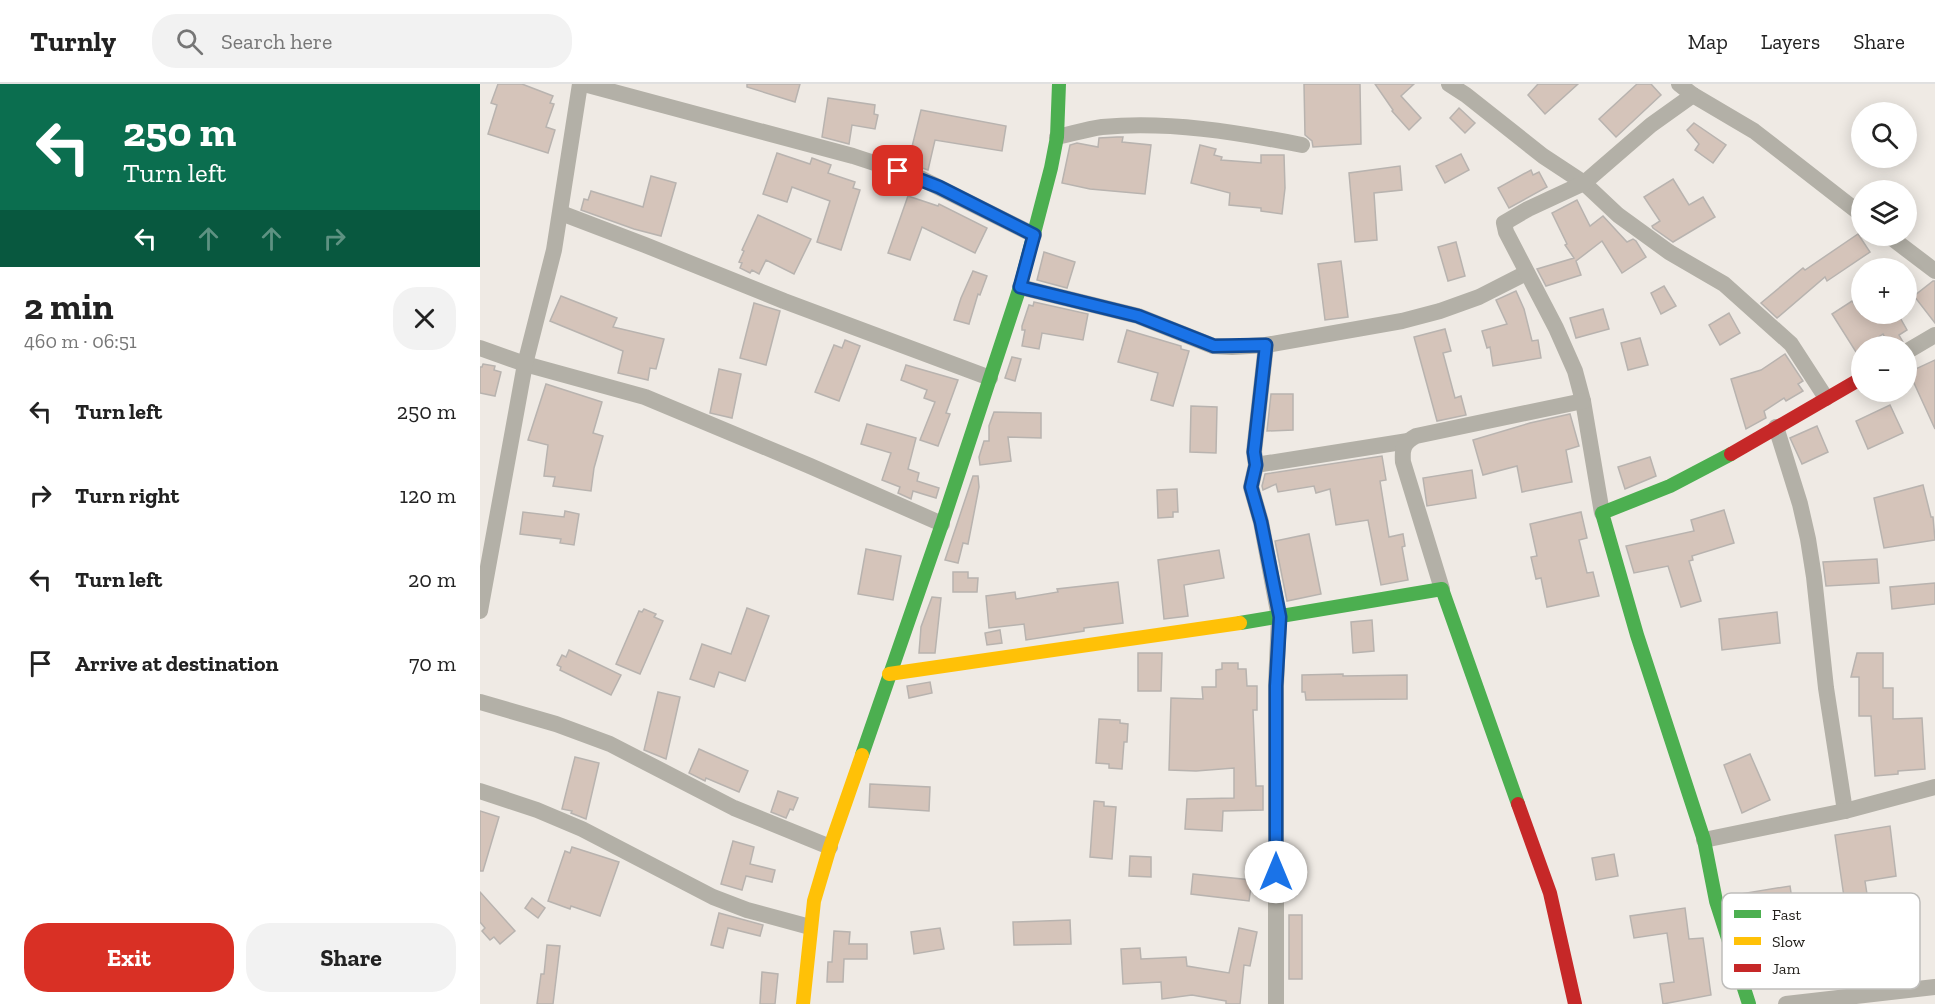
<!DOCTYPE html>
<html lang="en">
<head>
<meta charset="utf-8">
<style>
  :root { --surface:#fff; --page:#f2f2f2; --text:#222; --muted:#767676; --line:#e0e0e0; --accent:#d93025 }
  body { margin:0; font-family:"Zilla Slab",serif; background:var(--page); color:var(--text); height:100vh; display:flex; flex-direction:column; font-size:22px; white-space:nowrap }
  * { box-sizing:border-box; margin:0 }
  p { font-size:20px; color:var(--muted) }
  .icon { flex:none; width:33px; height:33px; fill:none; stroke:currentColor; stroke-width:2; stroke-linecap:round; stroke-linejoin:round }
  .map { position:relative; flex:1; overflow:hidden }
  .details { display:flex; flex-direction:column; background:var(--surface); width:480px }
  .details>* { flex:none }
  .banner { background:#0b6e4f; color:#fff; overflow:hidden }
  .buttons { position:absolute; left:1371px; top:18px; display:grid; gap:12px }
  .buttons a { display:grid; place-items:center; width:66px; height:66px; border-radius:50%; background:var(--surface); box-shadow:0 3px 15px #0003; font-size:30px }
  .pin { position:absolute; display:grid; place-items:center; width:51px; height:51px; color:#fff; margin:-26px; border-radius:12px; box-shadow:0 3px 9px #0006 }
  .me { position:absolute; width:66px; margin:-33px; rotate:0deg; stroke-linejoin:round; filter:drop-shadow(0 0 4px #0008) }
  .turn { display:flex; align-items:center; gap:21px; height:126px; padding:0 24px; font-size:27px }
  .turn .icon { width:78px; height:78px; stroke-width:2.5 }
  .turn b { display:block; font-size:42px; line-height:51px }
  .lanes { display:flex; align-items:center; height:57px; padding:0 24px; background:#0003; justify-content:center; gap:30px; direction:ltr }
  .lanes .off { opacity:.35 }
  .round { display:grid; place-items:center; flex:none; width:63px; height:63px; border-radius:24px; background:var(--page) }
  .summary { display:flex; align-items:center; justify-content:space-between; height:102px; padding:0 24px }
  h1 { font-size:36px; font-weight:700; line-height:45px }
  .action { display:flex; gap:12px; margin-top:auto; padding:12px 24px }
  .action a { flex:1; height:69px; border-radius:24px; background:var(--accent); color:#fff; font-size:24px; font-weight:700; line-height:69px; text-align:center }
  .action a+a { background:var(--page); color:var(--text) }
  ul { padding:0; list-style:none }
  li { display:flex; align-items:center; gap:18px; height:84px; padding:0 24px }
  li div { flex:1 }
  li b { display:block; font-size:22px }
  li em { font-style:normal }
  header { display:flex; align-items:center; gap:36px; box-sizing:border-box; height:84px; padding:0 30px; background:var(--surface); border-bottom:2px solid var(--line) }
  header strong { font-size:28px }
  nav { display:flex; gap:33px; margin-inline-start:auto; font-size:21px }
  .search { width:420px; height:54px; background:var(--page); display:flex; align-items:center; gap:15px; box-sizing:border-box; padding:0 21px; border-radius:24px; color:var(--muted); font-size:22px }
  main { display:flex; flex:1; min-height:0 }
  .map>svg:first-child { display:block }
  .building { fill:#d5c4ba; stroke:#b8b3af; stroke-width:1.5 }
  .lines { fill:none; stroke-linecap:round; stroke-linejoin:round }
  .street { stroke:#b3b0a7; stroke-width:16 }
  .fast { stroke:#4caf50; stroke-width:14 }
  .slow { stroke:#ffc107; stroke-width:14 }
  .jam { stroke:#c62828; stroke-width:14 }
  .route-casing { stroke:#114b97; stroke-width:15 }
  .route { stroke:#1a73e8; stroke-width:10 }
  .key { fill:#fff; stroke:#bebdbb; stroke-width:1.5 }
  .key-label { font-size:16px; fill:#25221d }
</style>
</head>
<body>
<header>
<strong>Turnly</strong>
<div class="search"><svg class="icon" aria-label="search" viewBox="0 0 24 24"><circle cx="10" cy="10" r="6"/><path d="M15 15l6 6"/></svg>Search here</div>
<nav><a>Map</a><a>Layers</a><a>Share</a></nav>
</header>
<main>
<section class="details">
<div class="banner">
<div class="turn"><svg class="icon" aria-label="left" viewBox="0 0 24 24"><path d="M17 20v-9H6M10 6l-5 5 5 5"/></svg><div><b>250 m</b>Turn left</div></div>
<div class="lanes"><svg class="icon" aria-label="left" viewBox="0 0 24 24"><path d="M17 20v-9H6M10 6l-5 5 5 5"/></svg><svg class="icon off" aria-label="ahead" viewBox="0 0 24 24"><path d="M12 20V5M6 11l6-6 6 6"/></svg><svg class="icon off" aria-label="ahead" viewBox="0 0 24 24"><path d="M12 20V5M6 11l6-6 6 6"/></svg><svg class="icon off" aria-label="right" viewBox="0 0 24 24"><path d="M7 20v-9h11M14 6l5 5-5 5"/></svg></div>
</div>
<div class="summary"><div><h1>2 min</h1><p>460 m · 06:51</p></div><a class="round"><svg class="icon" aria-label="close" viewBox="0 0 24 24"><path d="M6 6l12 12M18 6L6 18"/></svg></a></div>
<ul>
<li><svg class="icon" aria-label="left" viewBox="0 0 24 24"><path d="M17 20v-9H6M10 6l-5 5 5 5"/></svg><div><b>Turn left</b></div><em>250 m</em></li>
<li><svg class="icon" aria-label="right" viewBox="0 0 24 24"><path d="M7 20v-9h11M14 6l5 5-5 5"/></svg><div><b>Turn right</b></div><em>120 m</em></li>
<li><svg class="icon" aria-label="left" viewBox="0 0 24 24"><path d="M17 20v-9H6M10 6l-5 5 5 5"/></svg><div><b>Turn left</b></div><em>20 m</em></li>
<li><svg class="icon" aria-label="arrive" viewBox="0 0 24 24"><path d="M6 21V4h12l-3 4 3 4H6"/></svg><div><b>Arrive at destination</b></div><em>70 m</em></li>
</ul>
<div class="action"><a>Exit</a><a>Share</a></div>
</section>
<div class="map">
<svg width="1455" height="920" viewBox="0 0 1455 920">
  <rect width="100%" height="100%" fill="#efeae4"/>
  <g class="building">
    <polygon points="18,0 42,0 73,12 70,19 74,20 66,43 75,46 68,69 8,50 17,21 11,19"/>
    <polygon points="267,0 320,0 315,18 267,3"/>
    <polygon points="824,0 880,0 881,60 833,63 832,57 825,51"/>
    <polygon points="895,0 934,0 921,12 941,34 929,46 912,27 913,26"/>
    <polygon points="1058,0 1098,0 1065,30 1048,11"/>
    <polygon points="1157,0 1171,0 1181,11 1136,53 1119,35"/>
    <polygon points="348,14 395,21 394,30 398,31 395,45 372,41 369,60 342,53"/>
    <polygon points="979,24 995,39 985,49 970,34"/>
    <polygon points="441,26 526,42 522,67 455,56 448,86 428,79"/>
    <polygon points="1214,39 1246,61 1233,79 1215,66 1219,60 1207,46"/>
    <polygon points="637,53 643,53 642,58 671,61 665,110 610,105 582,99 590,61 597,59 618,63 619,54"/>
    <polygon points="720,61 736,65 734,71 742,73 741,76 781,79 781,71 804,71 805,104 802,130 781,127 781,124 749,121 750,109 711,99"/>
    <polygon points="297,69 330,80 332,74 351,81 348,89 375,98 373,104 380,106 361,166 337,158 350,117 312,103 307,118 283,110"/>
    <polygon points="981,70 989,86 965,99 956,82"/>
    <polygon points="920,82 922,106 894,109 897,156 875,158 869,89"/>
    <polygon points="1051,86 1053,91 1059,88 1067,103 1029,124 1018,104"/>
    <polygon points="171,92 196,99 181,152 154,145 101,126 104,115 108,116 111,107 163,123"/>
    <polygon points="1193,95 1209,121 1223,113 1235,133 1193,158 1173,144 1172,142 1180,137 1164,113"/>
    <polygon points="428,112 458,122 459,120 507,144 495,169 442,143 430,176 408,169"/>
    <polygon points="1097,116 1110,142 1123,132 1147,158 1153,155 1156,157 1166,173 1142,189 1122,157 1096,177 1101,191 1066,202 1057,185 1094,174 1085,161 1087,160 1072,129"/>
    <polygon points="278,131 331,155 314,190 286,176 279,190 272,186 270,189 260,184 262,179 259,178 264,167 262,166"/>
    <polygon points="1378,150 1390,168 1347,197 1345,193 1297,234 1281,219 1323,184 1325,186"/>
    <polygon points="976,158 985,192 968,197 958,163"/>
    <polygon points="564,168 595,178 587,204 557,196"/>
    <polygon points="861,177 868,233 845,236 838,180"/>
    <polygon points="493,187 507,192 500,211 498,210 489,240 474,236 481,214"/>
    <polygon points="1453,197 1455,197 1455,239 1434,212"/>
    <polygon points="1184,202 1196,222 1181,230 1171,209"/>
    <polygon points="1036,207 1044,225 1052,257 1058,256 1061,274 1013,282 1010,263 1007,264 1002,247 1027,240 1016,216"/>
    <polygon points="81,212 137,234 133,243 184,255 176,285 170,284 168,296 138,289 143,267 70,237"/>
    <polygon points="1372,217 1381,230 1418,230 1427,246 1419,251 1423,258 1417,262 1410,262 1403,250 1376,268 1352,230"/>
    <polygon points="554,218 608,230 603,256 562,249 559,265 542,262 545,246 542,246 542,242 549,221 553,222"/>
    <polygon points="274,219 300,227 286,281 260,274"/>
    <polygon points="1123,225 1129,245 1096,254 1090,234"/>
    <polygon points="1249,229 1260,249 1240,261 1229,241"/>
    <polygon points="965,245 971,267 963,269 975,314 981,312 986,331 957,337 934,253"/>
    <polygon points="647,246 701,262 701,265 709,267 693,322 671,316 678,289 638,278"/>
    <polygon points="1160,254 1168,281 1148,286 1141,259"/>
    <polygon points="365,256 380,262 359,317 335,308 354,261 362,264"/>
    <polygon points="1305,270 1323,297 1318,300 1323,307 1306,317 1304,314 1284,327 1286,334 1266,345 1251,295 1281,286"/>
    <polygon points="532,273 541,275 535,297 525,294"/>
    <polygon points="1455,276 1455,345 1429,288"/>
    <polygon points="3,280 15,282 14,286 21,288 15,312 0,309 0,283 2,283"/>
    <polygon points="426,281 478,296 466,329 470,330 458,362 440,356 455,318 444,314 447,306 421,296"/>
    <polygon points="239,285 261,290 252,334 230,329"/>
    <polygon points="66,300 122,318 113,349 123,352 114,384 111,407 73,402 75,393 64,392 68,361 48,356"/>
    <polygon points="791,310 813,310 813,346 787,347"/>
    <polygon points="1410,321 1423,349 1388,365 1376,337"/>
    <polygon points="711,322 737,323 736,369 710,368"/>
    <polygon points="514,328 561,329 561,354 528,353 531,377 500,381 499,373 504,357 509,357 509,342"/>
    <polygon points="1090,330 1099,362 1086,366 1092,398 1042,408 1037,382 1003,391 993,356 1050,339"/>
    <polygon points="387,340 436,354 428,385 439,389 437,397 459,404 456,414 433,407 431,415 418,409 420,403 402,396 411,369 381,360"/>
    <polygon points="1337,342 1348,368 1322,380 1310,354"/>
    <polygon points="902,372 906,396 900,397 909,453 923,450 925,462 922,463 928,496 901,501 888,436 856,441 850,405 836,409 834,402 798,408 796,400 783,406 782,402 785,390"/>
    <polygon points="1170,373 1176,392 1145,405 1138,383"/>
    <polygon points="992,386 996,414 947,422 943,394"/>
    <polygon points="493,392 498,392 499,403 488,460 483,459 478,479 465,476"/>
    <polygon points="1443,401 1451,433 1453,433 1455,456 1404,464 1394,414"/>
    <polygon points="697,405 698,428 693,428 693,433 678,434 677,406"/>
    <polygon points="1244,426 1254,459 1212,472 1213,476 1209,477 1221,517 1201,523 1188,482 1154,489 1146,462 1214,447 1211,436"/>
    <polygon points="85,427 99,430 94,461 80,459 81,455 40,450 43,428 84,433"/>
    <polygon points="1101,428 1107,454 1099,456 1107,489 1113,488 1119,512 1067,523 1061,494 1056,495 1051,473 1057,472 1050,440"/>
    <polygon points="829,450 841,510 807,517 795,457"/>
    <polygon points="386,465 421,472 413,516 378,510"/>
    <polygon points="739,466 744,494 704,501 708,532 684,535 678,476"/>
    <polygon points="1397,475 1399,499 1346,502 1343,478"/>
    <polygon points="473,488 488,488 488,494 498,494 497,508 473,508"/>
    <polygon points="638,498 643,539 604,544 604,547 546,556 544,540 509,544 506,512 535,508 536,515 578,508 577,505"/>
    <polygon points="1455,499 1455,520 1412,525 1410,503"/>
    <polygon points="452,513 461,514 455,569 439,569 441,543"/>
    <polygon points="267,524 289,532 265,597 239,588 234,603 210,595 222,560 251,570"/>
    <polygon points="164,525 176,530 174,533 183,537 160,590 136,580 159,527 162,528"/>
    <polygon points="1297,528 1300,559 1242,566 1239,535"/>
    <polygon points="892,536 894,567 873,569 871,538"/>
    <polygon points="520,546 522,559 507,561 505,549"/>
    <polygon points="89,566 141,591 131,611 80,586 81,583 77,581 82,571 86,573"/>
    <polygon points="658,569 682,569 681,607 658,607"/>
    <polygon points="1377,569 1403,569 1403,604 1413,604 1413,635 1442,634 1445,685 1418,687 1418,690 1395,692 1391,632 1379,632 1379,593 1371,593"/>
    <polygon points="742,579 758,579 758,585 766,585 767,602 777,602 777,626 773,626 776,702 783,702 783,726 743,727 742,747 705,745 707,715 754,714 754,684 716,687 689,686 691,614 723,615 722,603 736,603 736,586 742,585"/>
    <polygon points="863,590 863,592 927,591 927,615 826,616 825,608 822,608 822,591"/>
    <polygon points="450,598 452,609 429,614 427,602"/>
    <polygon points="178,608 200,613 186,675 164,666"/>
    <polygon points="619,635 640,636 640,639 648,640 647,658 644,658 642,685 629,684 629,680 616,679"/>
    <polygon points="219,665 268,687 259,708 226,694 225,697 209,689"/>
    <polygon points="1270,670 1290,716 1262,729 1244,681"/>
    <polygon points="95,673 119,679 106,735 91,729 92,727 82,725"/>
    <polygon points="390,700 450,703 449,727 389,723"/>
    <polygon points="298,707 318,714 313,726 310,725 306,734 291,728"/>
    <polygon points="614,717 624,718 624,722 636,723 632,775 610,773"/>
    <polygon points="0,727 19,733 3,787 0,787"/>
    <polygon points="1410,742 1416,792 1385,797 1387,810 1364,813 1355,751"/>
    <polygon points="253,757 274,763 270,780 295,786 292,798 266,792 262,806 241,800"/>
    <polygon points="92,763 139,778 120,832 91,822 90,825 68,817 85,767 90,769"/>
    <polygon points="1134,770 1138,792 1116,796 1112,774"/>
    <polygon points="650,772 671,773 671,793 649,792"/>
    <polygon points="713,790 772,796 769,817 711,810"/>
    <polygon points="1310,802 1314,829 1264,837 1260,810"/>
    <polygon points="0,808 35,847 20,860 14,853 10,856 2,847 5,844 0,838"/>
    <polygon points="52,814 65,824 58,834 45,824"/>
    <polygon points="1205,824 1209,855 1223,854 1231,911 1183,920 1180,900 1194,898 1187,849 1154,854 1150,832"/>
    <polygon points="239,829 283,841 280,852 248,844 243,864 231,861"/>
    <rect x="809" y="831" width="13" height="64"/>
    <polygon points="590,836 591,860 534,861 533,838"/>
    <polygon points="460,844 464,865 434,870 431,848"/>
    <polygon points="759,844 777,848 770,882 764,881 760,920 746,920 746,917 712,911 682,915 681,898 643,900 641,865 660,864 661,875 706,873 707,882 749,889"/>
    <polygon points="354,847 370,848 369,860 387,860 387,875 364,875 363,898 347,898 348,878 352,878"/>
    <polygon points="67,861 80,862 73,920 57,920 61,890 64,890"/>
    <polygon points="282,888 298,890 295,920 280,920"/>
  </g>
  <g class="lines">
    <g class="street">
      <polyline points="104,0 373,72 440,94 554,151"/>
      <polyline points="969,0 986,11 1063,72 1104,99 1138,131 1189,168 1244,200 1311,260 1346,314"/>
      <polyline points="1199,0 1213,11 1274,47 1382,131"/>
      <path d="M577 53C591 50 607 45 622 43 689 37 756 48 822 61"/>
      <polyline points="81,129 165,161 304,217 510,294"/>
      <polyline points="1409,152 1455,187"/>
      <polyline points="540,203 658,232 733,262 752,263 786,261 922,237 960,227 999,213 1046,189"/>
      <polyline points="786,261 774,368 776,381 771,403 781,438 799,533 796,601 796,920"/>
      <polyline points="0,264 45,280 165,313 330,382 462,440"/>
      <polyline points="1426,268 1455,251"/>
      <polyline points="1296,343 1320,420 1328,455 1334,493 1346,604 1365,727"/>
      <polyline points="776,381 928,357"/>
      <polyline points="1122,429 1103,317 1095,287 1076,244 1026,148 1024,139 1048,125 1104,99 1171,41 1213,11"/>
      <path d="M962 505 923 378C922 365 923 359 936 352L1103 317"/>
      <polyline points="0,527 45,280 74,166 100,0"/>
      <polyline points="0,618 76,640 130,660 254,724 350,763"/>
      <polyline points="0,707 57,726 102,745 233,813 267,826 330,843"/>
      <polyline points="1224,756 1365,727 1455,703"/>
      <polyline points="1306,920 1455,903"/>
    </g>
    <g class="fast">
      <polyline points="1251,370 1190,402 1122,429 1157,551 1224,756 1236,817 1269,920"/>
      <polyline points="760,539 962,505 1038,720"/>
      <polyline points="382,671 462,440 540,203 571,84 577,53 579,0"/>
    </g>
    <g class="slow">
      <polyline points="409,590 760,539"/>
      <polyline points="323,920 334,817 350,763 382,671"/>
    </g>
    <g class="jam">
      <polyline points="1251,370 1382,294"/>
      <polyline points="1038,720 1070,809 1095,920"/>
    </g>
  </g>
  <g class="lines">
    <g class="route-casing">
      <polyline id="route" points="418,87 459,103 554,151 540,203 658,232 734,262 786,261 774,368 776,381 771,403 781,438 800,533 796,602 796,788"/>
    </g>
    <use href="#route" class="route"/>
  </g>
  <rect x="1242" y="809" width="198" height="96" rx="9" class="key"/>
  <rect x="1254" y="826" width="27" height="8" fill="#4caf50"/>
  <rect x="1254" y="853" width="27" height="8" fill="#ffc107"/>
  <rect x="1254" y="880" width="27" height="8" fill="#c62828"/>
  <g class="key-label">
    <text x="1292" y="836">Fast</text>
    <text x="1292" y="863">Slow</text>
    <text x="1292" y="890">Jam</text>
  </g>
</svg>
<div class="buttons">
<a><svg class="icon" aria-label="search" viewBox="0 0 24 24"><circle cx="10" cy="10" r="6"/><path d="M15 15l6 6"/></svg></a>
<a><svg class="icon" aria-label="layers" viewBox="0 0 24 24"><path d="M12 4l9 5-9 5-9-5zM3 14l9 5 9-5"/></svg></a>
<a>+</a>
<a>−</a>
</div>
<div class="pin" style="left:418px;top:87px;background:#d93025"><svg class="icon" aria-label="arrive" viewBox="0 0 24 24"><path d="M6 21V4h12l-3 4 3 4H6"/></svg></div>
<svg class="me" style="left:796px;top:788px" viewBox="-20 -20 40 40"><circle r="19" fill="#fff"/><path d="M0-13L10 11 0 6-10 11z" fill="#1a73e8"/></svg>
</div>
</main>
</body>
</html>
